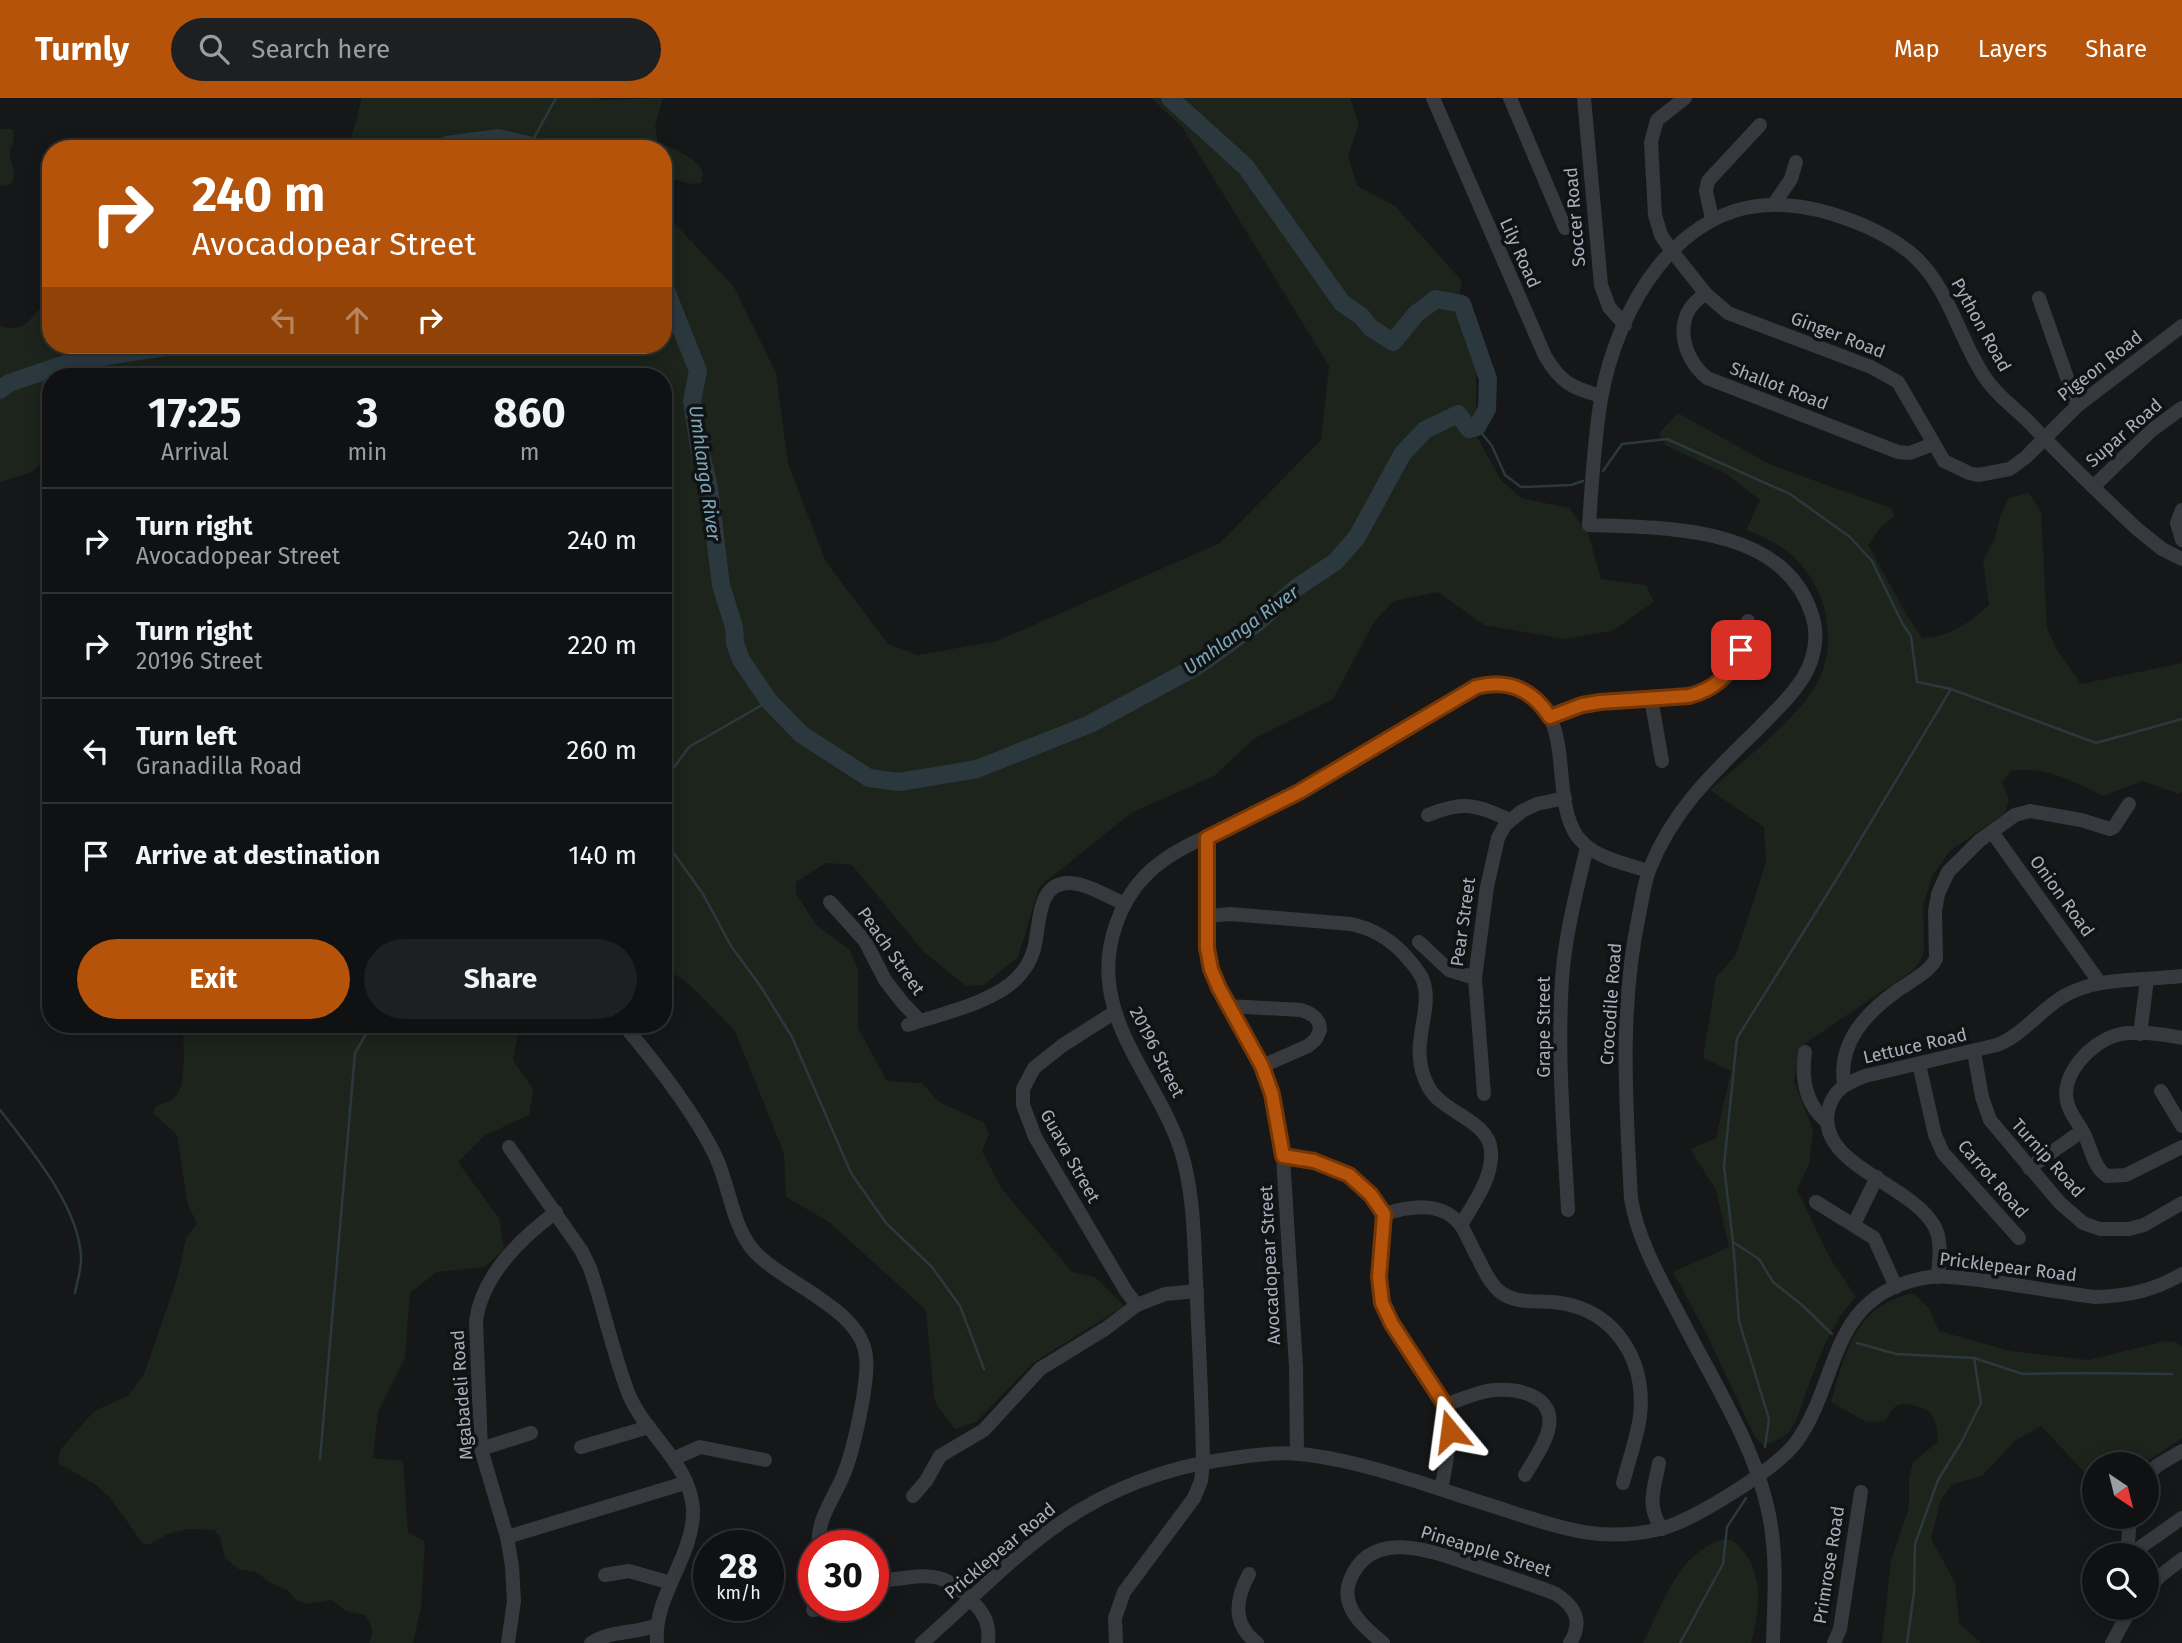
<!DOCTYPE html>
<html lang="en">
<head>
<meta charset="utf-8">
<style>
  :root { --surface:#101113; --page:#1e1f21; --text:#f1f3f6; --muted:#9c9da0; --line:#303133; --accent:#b45309 }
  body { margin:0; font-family:"Fira Sans",sans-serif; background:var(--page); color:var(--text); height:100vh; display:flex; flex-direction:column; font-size:26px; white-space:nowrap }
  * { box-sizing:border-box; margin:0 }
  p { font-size:23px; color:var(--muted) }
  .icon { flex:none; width:38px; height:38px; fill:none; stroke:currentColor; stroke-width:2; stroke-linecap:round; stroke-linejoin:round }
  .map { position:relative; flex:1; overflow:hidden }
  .drawer { position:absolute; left:42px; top:270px; width:630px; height:665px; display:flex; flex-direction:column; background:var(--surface); border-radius:28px; box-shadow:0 4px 18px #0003,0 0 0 2px var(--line) }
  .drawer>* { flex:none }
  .top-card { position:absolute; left:42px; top:42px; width:630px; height:214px; border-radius:28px; box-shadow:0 4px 18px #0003,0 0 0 2px var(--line); background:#b45309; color:#fff; overflow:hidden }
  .needle { width:46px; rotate:145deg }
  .buttons { position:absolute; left:2082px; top:1354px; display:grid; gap:14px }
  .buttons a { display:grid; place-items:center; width:77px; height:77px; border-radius:50%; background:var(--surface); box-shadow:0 4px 18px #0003,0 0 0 2px var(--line); font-size:35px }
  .speed { position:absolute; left:693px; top:1432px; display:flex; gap:14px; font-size:35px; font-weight:700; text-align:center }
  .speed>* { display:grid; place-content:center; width:91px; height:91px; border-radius:50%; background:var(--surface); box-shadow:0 4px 18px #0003,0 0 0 2px var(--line); line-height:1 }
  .speed small { font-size:18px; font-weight:400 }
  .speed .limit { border:10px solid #d22; background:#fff; color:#111 }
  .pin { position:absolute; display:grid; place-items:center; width:60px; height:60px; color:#fff; margin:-30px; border-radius:14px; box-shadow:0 4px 10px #0006 }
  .me { position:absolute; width:77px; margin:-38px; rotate:344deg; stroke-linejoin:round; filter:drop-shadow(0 0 5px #0008) }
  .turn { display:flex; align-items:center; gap:24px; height:147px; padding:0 35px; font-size:32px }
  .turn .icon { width:91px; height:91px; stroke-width:2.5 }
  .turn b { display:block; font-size:49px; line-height:60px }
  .lanes { display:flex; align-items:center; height:66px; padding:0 35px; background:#0003; justify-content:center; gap:35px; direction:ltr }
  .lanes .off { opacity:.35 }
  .eta { display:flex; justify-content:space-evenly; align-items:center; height:119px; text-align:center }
  .eta b { font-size:42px; font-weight:700; line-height:49px }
  .primary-button { display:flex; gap:14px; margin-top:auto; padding:14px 35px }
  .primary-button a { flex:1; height:80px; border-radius:42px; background:var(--accent); color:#fff; font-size:28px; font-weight:700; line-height:80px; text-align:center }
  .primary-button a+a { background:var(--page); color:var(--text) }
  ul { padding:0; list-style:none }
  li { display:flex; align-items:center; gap:21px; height:105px; padding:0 35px; border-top:2px solid var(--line) }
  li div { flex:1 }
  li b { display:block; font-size:26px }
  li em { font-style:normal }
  header { display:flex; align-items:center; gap:42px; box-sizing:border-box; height:98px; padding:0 35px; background:var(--accent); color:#fff }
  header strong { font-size:33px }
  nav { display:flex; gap:38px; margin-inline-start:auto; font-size:24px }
  .search { width:490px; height:63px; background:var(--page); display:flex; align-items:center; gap:18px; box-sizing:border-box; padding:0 24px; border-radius:38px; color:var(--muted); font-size:26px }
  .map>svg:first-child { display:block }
  .green { fill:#1c241c }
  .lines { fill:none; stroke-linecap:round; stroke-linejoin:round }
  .stream { stroke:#2b393e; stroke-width:2.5 }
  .river { stroke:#2b393e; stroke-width:18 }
  .minor { stroke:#37393e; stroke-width:14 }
  .route-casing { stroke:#753606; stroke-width:18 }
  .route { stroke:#b45309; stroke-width:12 }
  .labels { text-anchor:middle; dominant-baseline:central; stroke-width:7; stroke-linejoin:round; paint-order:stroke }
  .street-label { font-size:18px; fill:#a7b0ba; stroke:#111214 }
  .water-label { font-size:19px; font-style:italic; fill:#7ba7b8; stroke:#111214 }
</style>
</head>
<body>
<header>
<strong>Turnly</strong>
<div class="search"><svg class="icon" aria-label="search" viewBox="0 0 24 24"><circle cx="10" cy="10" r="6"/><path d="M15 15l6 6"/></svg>Search here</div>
<nav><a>Map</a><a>Layers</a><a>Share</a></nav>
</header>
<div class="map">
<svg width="2182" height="1545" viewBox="0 0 2182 1545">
  <rect width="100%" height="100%" fill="#161719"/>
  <g class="green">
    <path d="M362 0H598L601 2 663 0 655 28 658 44C675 52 694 57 703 74L701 85 691 86 663 79V51H348Z"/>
    <path d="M1151 0H1350L1359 26 1348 58 1357 88 1395 108 1462 183 1457 207 1476 273V337L1501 382 1521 400 1569 410 1588 435 1601 481 1646 487 1654 504 1612 533 1564 541 1484 527 1438 494 1394 503 1374 524 1333 601 1255 640 1214 678 1131 715 1039 789 1018 859 984 887 966 888 924 854 852 767 826 765 796 784V795L816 827 850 852 858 871V930L887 983 922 985 939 1004 983 1024 989 1036 982 1053 1001 1090 1072 1174 1095 1179 1124 1208 1033 1265 976 1324 955 1331 937 1307 934 1299 926 1212 829 1124 786 1099 784 1055 735 933 691 888 663 868V278H218L215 276 201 278H51V357L32 374 0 384V228C30 237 29 214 51 203V247H663V113L734 189 776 275 788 366 826 464 888 546 918 557 997 543 1220 445 1321 342 1329 268 1182 29Z"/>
    <path d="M0 31H12C16 42 12 44 10 54 9 67 21 77 8 88L0 87Z"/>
    <path d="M1678 315 1771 367 1891 410 1894 418 1880 430 1868 447 1905 514 1922 540C1947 540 1971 524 1989 507L1983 463 1995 440 2000 418 2009 400 2029 395 2041 414 2047 530 2057 552 2081 586 2182 565V694L2179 696 2142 683 2103 698C2075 684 2044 667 2011 673L2002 684 2009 701 2005 715 1950 753 1932 778 1923 809 1924 852 1920 864 1912 873 1800 949 1794 983 1813 1032 1809 1066 1797 1092 1830 1160 1856 1199C1831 1226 1820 1256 1808 1290 1802 1304 1798 1324 1788 1335 1781 1342 1772 1344 1763 1347L1755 1339 1705 1233 1673 1174 1729 1149 1716 1092 1690 1051 1716 1040 1731 973 1703 960 1716 879 1736 857 1766 764 1764 729 1710 692C1744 662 1784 632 1811 595 1842 552 1829 487 1788 454 1776 444 1761 438 1746 432L1760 402 1725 375 1665 347 1659 335Z"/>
    <path d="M183 926H524L519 932 513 962 533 991 529 1017 484 1038 458 1064 499 1120 504 1151 485 1169 437 1174 410 1195 405 1260 378 1314 373 1360 403 1363 408 1434 425 1444 421 1509 413 1545H369C375 1534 372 1527 365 1517L346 1513 331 1502 306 1506 296 1502 289 1493 269 1484 256 1474 238 1471 225 1460 220 1438 214 1432 189 1431 168 1436 150 1446 144 1447 110 1400 96 1387 58 1365 60 1352 88 1320 96 1312 128 1298 144 1276 177 1181 186 1140 197 1125 188 1107 177 1037 153 1015 156 1008C162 1006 171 1004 176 998 187 986 183 943 183 926Z"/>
    <path d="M1910 1196 1915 1197 1929 1210 1939 1233 2011 1253 2089 1262 2166 1243 2176 1244 2182 1249V1340L2142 1367H2095V1381L2087 1377 2041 1328 2015 1343 1982 1378 1953 1386 1941 1401 1931 1441 1955 1484 1959 1525 1981 1545H1882L1891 1462 1909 1410V1380L1913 1364 1938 1344C1937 1324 1934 1310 1911 1307 1906 1306 1899 1305 1895 1309 1891 1312 1888 1319 1885 1323L1866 1324 1831 1304C1845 1256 1854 1209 1910 1196Z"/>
    <path d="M1721 1442H1732C1765 1468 1761 1508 1751 1545H1643C1662 1508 1678 1455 1721 1442Z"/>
  </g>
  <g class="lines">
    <g class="stream">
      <polyline points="530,47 556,0"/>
      <polyline points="1477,329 1492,348 1505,377 1521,389 1571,387 1583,383"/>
      <polyline points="1603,373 1622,346 1667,341 1790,396 1850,439 1872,463 1902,525 1911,538 1917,584 1951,591 2096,645 2182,621"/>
      <polyline points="663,684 689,649 769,603"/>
      <polyline points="663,740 703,796 731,848 761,889 792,939 851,1075 886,1125 932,1169 960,1208 984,1271"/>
      <path d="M0 1012C30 1051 78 1107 81 1158 82 1169 77 1184 75 1195"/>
      <polyline points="1733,1144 1759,1161 1773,1184 1802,1207 1832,1236"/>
      <polyline points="1857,1245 1896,1256 1974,1260 2023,1276 2084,1275 2172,1276"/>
      <polyline points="1765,1349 1769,1321 1739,1223 1733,1144 1724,1068 1737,940 1836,782 1951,591"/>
      <polyline points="320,1361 355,955 372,926"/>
      <polyline points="1680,1545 1723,1466 1727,1429 1746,1400"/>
      <polyline points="1907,1545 1914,1494 1915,1446 1938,1382 1962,1343 1981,1305 1974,1260"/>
    </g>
    <g class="river">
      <polyline points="442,51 447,47 499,40 545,51"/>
      <polyline points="663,185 698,273 692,303 699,348 709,389 721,487 734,529 735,545 741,562 769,603 801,636 869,680 899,684 977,671 1090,626 1199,567 1257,525 1296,490 1335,464 1357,439 1403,355 1425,332 1458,316 1469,331 1477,329 1487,311 1488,281 1462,206 1436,201 1416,216 1393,244 1371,230 1361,218 1342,205 1246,69 1170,0"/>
      <polyline points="0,292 9,285 74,263 178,247"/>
    </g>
    <g class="minor">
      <path d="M1433 0 1545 258C1561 285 1572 290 1601 298"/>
      <polyline points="1510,0 1565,130"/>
      <polyline points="1584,0 1601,187 1609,209 1625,227"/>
      <polyline points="1685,0 1657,22 1651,44 1655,117 1661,137 1671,152 1706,196 1728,215 1871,269 1898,284 1944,363 1969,375 1978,377 2010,371 2026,359 2077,308 2182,228"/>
      <polyline points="1774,106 1791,81 1796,64"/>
      <polyline points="1712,121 1706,93 1708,83 1760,27"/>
      <path d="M1706 196C1672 215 1680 258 1707 280L1898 354 1910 355 1933 346"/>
      <polyline points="2039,200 2077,308"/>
      <polyline points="2093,389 2152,332 2182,310"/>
      <polyline points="2182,412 2177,425 2182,442"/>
      <polyline points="1651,600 1662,663"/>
      <path d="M1550 619C1565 613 1580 607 1597 605 1634 599 1693 609 1723 582 1739 568 1743 544 1748 523"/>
      <path d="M1428 717C1464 702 1476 707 1510 722"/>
      <polyline points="1992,734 2100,885"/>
      <polyline points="1207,740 1207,850 1211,871 1219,890 1262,968 1272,996 1283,1058 1296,1269 1297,1356"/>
      <polyline points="830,804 865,843 885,882 902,904 920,923"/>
      <path d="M1208 818 1230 816 1351 826C1370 830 1388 840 1402 854 1409 862 1417 870 1422 880 1436 913 1405 947 1429 990 1443 1015 1489 1022 1491 1053 1493 1080 1473 1106 1461 1127"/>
      <polyline points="1419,844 1449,872 1475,880"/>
      <path d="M1229 908 1301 912C1311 915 1320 920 1320 932L1316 941 1308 948 1262 968"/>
      <polyline points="1115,914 1063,947 1034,970 1023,991 1023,1007 1035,1039 1126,1193 1137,1207"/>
      <path d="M623 926C655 964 692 1011 714 1055 729 1084 732 1129 754 1153 784 1186 862 1211 866 1259 869 1284 853 1355 843 1378 834 1400 816 1423 819 1447"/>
      <path d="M908 927C940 916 992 905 1016 881 1023 874 1030 864 1033 854 1041 832 1034 784 1070 785 1088 786 1108 799 1125 806"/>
      <polyline points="2140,936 2147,882"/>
      <path d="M2182 940C2162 936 2137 932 2117 937 2091 944 2058 978 2068 1007 2071 1017 2079 1026 2084 1036 2091 1049 2093 1069 2107 1078L2126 1077 2182 1049"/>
      <path d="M1805 954C1801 981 1805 1006 1827 1024"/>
      <polyline points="1974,954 1982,999 1990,1022 2060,1105 2083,1125 2100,1131 2129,1131 2144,1127 2182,1105"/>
      <polyline points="1919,966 1935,1037 1943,1055 2019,1140"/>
      <path d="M1844 986C1838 944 1866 915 1898 892 1911 883 1928 875 1936 861L1935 813 1938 796 1948 774 1979 743 2015 717 2030 713 2081 722 2110 731 2114 729 2129 706"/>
      <polyline points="2161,993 2182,1028"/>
      <polyline points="1484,996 1475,880 1487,789 1498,740 1505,727 1522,713 1537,706 1565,700"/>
      <path d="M509 1049 581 1152 590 1170C604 1211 613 1256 629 1297 646 1337 691 1366 693 1412 694 1459 653 1498 657 1545"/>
      <path d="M1283 1058 1314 1063 1349 1077 1371 1097 1384 1116 1379 1179 1382 1205 1392 1226 1445 1307C1453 1336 1447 1362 1441 1391"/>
      <polyline points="2029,1070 2082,1033"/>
      <polyline points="1816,1104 1874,1140 1896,1189"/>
      <path d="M1568 1112C1564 1036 1557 957 1562 881 1565 837 1577 792 1587 749"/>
      <path d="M1384 1116C1410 1108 1443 1102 1462 1129 1468 1139 1473 1152 1479 1162 1484 1173 1490 1185 1499 1193 1517 1208 1540 1201 1561 1205 1617 1214 1646 1264 1640 1318 1637 1341 1628 1364 1623 1385"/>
      <polyline points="1854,1126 1877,1079"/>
      <path d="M1938 1179C1939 1161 1943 1141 1933 1126 1908 1085 1817 1066 1828 1013 1833 991 1847 985 1865 978L1997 947C2023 937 2040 912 2064 898 2098 878 2144 883 2182 878"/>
      <path d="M1445 1307C1459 1302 1473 1296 1487 1293 1515 1289 1558 1296 1548 1333 1544 1349 1533 1363 1525 1377"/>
      <polyline points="581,1349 649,1329"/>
      <polyline points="481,1351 531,1335"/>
      <polyline points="673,1361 700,1349 765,1362"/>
      <path d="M1659 1365C1654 1391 1646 1408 1662 1431"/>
      <polyline points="2147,1377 2158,1367 2182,1353"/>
      <polyline points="913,1398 926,1383 940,1358 984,1332 1040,1271 1105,1231 1137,1207 1165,1196 1197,1193"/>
      <polyline points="507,1439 685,1385"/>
      <polyline points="2127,1458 2130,1419"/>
      <polyline points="2128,1458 2182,1420"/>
      <path d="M1249 1476C1235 1502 1232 1526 1257 1545"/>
      <polyline points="605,1477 629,1473 671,1485"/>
      <path d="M873 1483C920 1481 938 1465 974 1505 986 1518 990 1528 988 1545"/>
      <polyline points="2147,1492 2160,1478 2182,1461"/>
      <polyline points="813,1512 843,1507"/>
      <path d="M508 1545 514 1503 512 1468 507 1439 481 1351 476 1223C482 1177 521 1140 556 1114"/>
      <path d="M591 1545C611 1532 635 1536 657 1527"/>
      <path d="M922 1545C967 1506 1008 1462 1056 1428 1106 1392 1166 1369 1227 1361 1253 1357 1282 1353 1309 1357 1368 1365 1423 1386 1480 1404 1543 1423 1592 1448 1660 1431 1693 1423 1778 1370 1797 1343 1840 1282 1828 1201 1919 1181 1939 1176 1960 1180 1980 1182 2019 1187 2057 1194 2095 1199 2128 1198 2153 1193 2182 1176"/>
      <path d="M1116 1545 1115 1520 1124 1494 1194 1400 1201 1383 1203 1364C1202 1304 1199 1244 1196 1184 1194 1141 1194 1095 1181 1053 1163 995 1115 945 1109 884 1105 847 1119 804 1146 777 1177 745 1232 730 1271 709 1338 674 1400 631 1466 593 1483 586 1501 583 1518 590 1579 614 1548 695 1577 738 1593 760 1624 765 1648 773"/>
      <path d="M1383 1545C1365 1530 1339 1509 1350 1482 1372 1426 1439 1456 1479 1469 1505 1478 1531 1486 1556 1496 1576 1509 1583 1524 1570 1545"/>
      <path d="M1773 1545C1774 1506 1777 1467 1771 1428 1760 1357 1718 1292 1685 1228 1664 1187 1639 1147 1631 1101 1626 1006 1619 911 1639 817 1642 802 1644 785 1650 770 1674 710 1714 674 1759 630 1772 616 1787 603 1798 587 1813 568 1820 540 1812 517 1784 427 1666 430 1589 427 1592 385 1594 342 1601 301 1617 210 1678 102 1783 107 1825 109 1882 130 1914 158 1950 191 1959 242 1986 281 1997 297 2013 309 2027 322 2062 359 2099 395 2136 430L2162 451 2182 461"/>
      <polyline points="1834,1545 1840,1531 1861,1394"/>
      <polyline points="2112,1545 2131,1510"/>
    </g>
  </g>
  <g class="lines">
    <g class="route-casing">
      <path id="route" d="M1450 1333 1445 1307 1392 1226 1382 1205 1379 1179 1384 1116 1371 1097 1349 1077 1314 1063 1283 1058 1272 996 1262 968 1219 890 1211 871 1207 850V740L1299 694 1476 589C1508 581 1532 591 1550 619L1582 607 1600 604 1689 598C1716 591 1729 577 1741 552"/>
    </g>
    <use href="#route" class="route"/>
  </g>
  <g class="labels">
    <g class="street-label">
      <text transform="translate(1575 119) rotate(-95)">Soccer Road</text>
      <text transform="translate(1520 155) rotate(66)">Lily Road</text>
      <text transform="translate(1981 227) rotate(61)">Python Road</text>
      <text transform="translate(1838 237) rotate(21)">Ginger Road</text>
      <text transform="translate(2100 268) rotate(-38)">Pigeon Road</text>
      <text transform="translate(1779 288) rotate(21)">Shallot Road</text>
      <text transform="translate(2124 335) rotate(-41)">Supar Road</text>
      <text transform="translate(2062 798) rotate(54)">Onion Road</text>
      <text transform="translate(1463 824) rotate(-82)">Pear Street</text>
      <text transform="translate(891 853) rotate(55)">Peach Street</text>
      <text transform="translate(1611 906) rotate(-86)">Crocodile Road</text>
      <text transform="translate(1544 929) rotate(-90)">Grape Street</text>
      <text transform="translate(1915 948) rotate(-13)">Lettuce Road</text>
      <text transform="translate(1157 954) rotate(63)">20196 Street</text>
      <text transform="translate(1070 1058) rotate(61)">Guava Street</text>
      <text transform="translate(2048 1060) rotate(48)">Turnip Road</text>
      <text transform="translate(1993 1081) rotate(49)">Carrot Road</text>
      <text transform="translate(1270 1167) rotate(-93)">Avocadopear Street</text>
      <text transform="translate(2008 1169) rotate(7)">Pricklepear Road</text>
      <text transform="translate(462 1297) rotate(-94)">Mgabadeli Road</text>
      <text transform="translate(1000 1453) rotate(-40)">Pricklepear Road</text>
      <text transform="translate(1486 1453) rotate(17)">Pineapple Street</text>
      <text transform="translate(1829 1467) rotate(-81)">Primrose Road</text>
    </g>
    <g class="water-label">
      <text transform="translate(705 375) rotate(82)">Umhlanga River</text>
      <text transform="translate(1241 532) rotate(-36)">Umhlanga River</text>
    </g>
  </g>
</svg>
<div class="buttons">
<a><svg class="needle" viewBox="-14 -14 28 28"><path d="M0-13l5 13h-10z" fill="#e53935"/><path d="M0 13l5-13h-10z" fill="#9c9da0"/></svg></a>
<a><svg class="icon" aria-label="search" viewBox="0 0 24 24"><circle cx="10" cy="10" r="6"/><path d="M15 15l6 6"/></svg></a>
</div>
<div class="speed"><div>28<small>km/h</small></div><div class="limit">30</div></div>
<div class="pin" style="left:1741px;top:552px;background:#d93025"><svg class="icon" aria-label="arrive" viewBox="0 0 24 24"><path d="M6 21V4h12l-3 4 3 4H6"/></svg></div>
<svg class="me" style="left:1450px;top:1333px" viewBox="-20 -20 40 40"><path d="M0-17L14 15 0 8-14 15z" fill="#b45309" stroke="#fff" stroke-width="4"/></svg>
<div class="top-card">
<div class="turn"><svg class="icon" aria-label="right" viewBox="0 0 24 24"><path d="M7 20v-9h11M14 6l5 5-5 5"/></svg><div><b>240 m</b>Avocadopear Street</div></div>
<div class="lanes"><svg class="icon off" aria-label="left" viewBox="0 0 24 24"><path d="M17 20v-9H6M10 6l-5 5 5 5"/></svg><svg class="icon off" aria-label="ahead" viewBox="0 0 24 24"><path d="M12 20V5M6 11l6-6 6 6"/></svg><svg class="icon" aria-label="right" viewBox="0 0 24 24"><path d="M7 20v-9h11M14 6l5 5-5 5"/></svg></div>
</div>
<section class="drawer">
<div class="eta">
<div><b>17:25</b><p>Arrival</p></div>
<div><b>3</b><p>min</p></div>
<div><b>860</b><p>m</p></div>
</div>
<ul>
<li><svg class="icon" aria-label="right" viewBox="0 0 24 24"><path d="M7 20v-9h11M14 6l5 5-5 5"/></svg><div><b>Turn right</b><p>Avocadopear Street</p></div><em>240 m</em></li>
<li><svg class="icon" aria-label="right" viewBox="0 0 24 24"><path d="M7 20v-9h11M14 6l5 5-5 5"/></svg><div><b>Turn right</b><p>20196 Street</p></div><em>220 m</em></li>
<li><svg class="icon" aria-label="left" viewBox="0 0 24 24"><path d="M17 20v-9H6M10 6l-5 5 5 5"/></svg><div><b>Turn left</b><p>Granadilla Road</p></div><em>260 m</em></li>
<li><svg class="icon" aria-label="arrive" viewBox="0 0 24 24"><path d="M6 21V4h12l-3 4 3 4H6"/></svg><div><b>Arrive at destination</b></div><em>140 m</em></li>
</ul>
<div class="primary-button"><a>Exit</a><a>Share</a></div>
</section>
</div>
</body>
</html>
